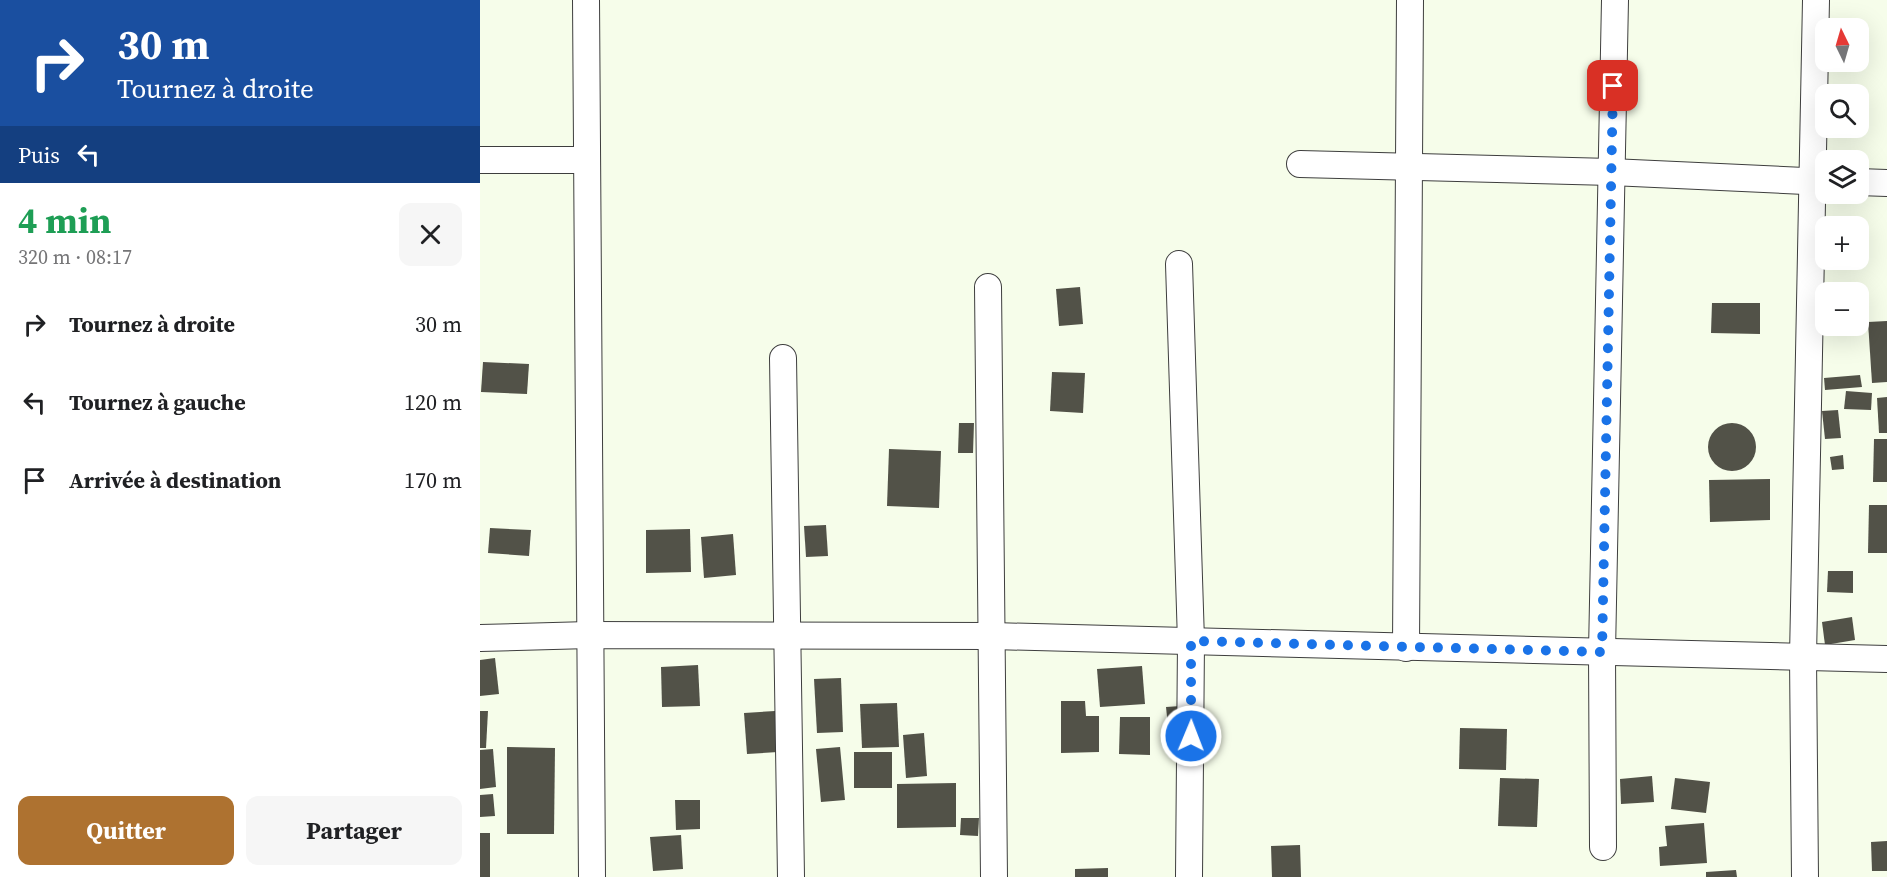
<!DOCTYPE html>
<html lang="fr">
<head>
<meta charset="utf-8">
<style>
  :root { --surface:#fff; --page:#f6f6f6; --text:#202124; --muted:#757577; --accent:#ae7230 }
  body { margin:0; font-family:"Source Serif 4",serif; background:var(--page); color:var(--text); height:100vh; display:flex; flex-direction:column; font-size:22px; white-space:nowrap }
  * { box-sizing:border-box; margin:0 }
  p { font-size:20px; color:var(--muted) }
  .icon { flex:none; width:33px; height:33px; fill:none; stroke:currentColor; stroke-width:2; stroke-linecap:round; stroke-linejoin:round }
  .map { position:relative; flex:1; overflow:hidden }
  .drawer { display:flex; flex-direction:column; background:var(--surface); width:480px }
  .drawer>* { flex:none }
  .banner { background:#1a4fa0; color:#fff; overflow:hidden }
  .needle { width:39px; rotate:355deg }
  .buttons { position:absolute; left:1335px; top:18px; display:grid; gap:12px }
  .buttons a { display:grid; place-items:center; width:54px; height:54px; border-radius:12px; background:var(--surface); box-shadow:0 6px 24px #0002; font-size:30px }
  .pin { position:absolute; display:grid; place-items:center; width:51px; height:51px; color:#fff; margin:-26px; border-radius:12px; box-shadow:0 3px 9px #0006 }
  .me { position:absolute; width:66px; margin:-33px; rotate:1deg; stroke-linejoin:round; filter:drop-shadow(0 0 4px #0008) }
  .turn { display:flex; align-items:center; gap:21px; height:126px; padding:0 18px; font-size:27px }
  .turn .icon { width:78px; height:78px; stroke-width:2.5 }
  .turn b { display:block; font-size:42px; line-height:51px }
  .then { display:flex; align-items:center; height:57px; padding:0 18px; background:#0003; gap:12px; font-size:22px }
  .round { display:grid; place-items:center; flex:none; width:63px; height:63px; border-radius:12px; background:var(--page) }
  .head { display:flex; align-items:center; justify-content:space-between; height:102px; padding:0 18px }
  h1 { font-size:36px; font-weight:700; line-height:45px; color:#1e9e55 }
  .button { display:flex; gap:12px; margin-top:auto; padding:12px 18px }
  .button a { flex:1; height:69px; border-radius:12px; background:var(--accent); color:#fff; font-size:24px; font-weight:700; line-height:69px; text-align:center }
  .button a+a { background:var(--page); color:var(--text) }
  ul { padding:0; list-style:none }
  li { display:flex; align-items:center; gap:18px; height:78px; padding:0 18px }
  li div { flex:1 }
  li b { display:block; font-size:22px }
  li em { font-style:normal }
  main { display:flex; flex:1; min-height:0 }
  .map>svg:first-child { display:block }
  .building { fill:#525248 }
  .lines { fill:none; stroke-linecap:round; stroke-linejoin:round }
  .minor-casing { stroke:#3e3e3e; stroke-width:28 }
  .minor { stroke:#fff; stroke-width:26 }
  .route { stroke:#1a73e8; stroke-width:10; stroke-dasharray:0 18 }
</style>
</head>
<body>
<main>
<section class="drawer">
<div class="banner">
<div class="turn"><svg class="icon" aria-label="right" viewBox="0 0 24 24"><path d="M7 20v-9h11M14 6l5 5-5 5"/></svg><div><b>30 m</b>Tournez à droite</div></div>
<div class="then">Puis<svg class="icon" aria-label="left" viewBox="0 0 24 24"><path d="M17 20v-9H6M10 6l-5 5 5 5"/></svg></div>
</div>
<div class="head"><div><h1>4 min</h1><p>320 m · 08:17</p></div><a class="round"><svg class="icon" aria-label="close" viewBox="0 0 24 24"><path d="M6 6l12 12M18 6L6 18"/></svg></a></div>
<ul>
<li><svg class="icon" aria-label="right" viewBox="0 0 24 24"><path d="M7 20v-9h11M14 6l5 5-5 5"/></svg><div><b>Tournez à droite</b></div><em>30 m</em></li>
<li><svg class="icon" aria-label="left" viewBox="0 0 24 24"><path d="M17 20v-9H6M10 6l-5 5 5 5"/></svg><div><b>Tournez à gauche</b></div><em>120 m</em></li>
<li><svg class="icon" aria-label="arrive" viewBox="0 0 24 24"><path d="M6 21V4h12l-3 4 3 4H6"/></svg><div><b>Arrivée à destination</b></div><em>170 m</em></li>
</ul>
<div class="button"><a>Quitter</a><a>Partager</a></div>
</section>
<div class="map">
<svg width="1407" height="877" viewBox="0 0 1407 877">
  <rect width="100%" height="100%" fill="#f6fdea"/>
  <g class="building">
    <polygon points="600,287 603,324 579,326 576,289"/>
    <polygon points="1232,303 1280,303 1280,334 1231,333"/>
    <polygon points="1407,321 1407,382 1392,383 1388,322"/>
    <polygon points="3,362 49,364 47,394 1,392"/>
    <polygon points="572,372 605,373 603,413 570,411"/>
    <polygon points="1380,375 1382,387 1345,390 1344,378"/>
    <polygon points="1366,391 1392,393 1391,410 1364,409"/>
    <polygon points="1407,397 1407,433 1399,433 1397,398"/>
    <polygon points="1358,410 1361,438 1345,439 1342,411"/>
    <circle cx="1252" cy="447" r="24"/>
    <polygon points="479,423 494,423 493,453 478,453"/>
    <polygon points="1394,439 1407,439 1407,482 1393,482"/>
    <polygon points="409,449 461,451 459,508 407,506"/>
    <polygon points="1363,455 1364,469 1352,470 1350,457"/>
    <polygon points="1290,479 1290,520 1230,522 1229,480"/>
    <polygon points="1389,505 1407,505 1407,553 1388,553"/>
    <polygon points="346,525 348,556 326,557 324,526"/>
    <polygon points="10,528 51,530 49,556 8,553"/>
    <polygon points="210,529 211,572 166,573 166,530"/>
    <polygon points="253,534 256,575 224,578 221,537"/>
    <polygon points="1348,571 1373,571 1373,593 1347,592"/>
    <polygon points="1372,617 1375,640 1345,645 1342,622"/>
    <polygon points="15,658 19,694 0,696 0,660"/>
    <polygon points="218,665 220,706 182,707 181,667"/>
    <polygon points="662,666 665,704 620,707 617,669"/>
    <polygon points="361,678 363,732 337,733 334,679"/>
    <polygon points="581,701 605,701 606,716 619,716 619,752 581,753"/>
    <polygon points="417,703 419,747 382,748 380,704"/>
    <polygon points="701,706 706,754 691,755 686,707"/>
    <polygon points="0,711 8,711 6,748 0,748"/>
    <polygon points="295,711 298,752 267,754 264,713"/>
    <polygon points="640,717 670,717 670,755 639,754"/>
    <polygon points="980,728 1027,729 1026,770 979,769"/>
    <polygon points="444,733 447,776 426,778 423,735"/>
    <polygon points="27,747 75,748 74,834 27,834"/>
    <polygon points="360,747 365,800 341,802 336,749"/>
    <polygon points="13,749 16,787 0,789 0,750"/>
    <rect x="374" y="752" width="38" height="36"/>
    <polygon points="1172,776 1174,802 1141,804 1140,779"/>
    <polygon points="1020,778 1059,779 1057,827 1018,826"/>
    <polygon points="1195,778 1230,782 1226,813 1191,809"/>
    <polygon points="476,783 476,827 417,828 417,784"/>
    <polygon points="13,794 15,816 0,817 0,795"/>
    <polygon points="195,800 220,800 220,829 196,830"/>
    <polygon points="481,818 499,818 498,836 480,835"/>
    <polygon points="1224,823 1227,863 1180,866 1179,847 1187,846 1185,826"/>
    <rect x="0" y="833" width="10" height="44"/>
    <polygon points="201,835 203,869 173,871 170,837"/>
    <polygon points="1407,841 1407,871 1392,871 1391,842"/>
    <polygon points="820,845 821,877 792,877 791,846"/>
    <polygon points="628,868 628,877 595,877 595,869"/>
    <polygon points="1256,870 1257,877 1226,877 1226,872"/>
  </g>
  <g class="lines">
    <g class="minor-casing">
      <g id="minor">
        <polyline points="106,0 112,877"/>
        <polyline points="0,160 107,160"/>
        <polyline points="820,164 1131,172 1346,182"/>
        <polyline points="1378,182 1407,183"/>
        <polyline points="699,264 711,641 709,877"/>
        <polyline points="508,287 514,877"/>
        <polyline points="303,358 311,877"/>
        <polyline points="0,638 109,635 513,636 1407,659"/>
        <polyline points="926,648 930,0"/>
        <polyline points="1123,847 1122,652 1135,0"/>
        <polyline points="1325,877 1323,657 1336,0"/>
      </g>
    </g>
    <use href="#minor" class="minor"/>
  </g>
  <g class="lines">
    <polyline class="route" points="711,736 711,641 1122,652 1133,86"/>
  </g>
</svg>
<div class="buttons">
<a><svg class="needle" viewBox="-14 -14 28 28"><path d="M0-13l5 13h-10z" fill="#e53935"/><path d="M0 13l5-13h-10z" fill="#757577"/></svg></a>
<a><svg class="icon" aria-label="search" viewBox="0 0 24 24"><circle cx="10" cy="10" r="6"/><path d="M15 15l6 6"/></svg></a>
<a><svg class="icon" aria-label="layers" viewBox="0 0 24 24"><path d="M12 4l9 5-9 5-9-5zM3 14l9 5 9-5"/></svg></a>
<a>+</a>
<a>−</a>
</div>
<div class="pin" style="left:1133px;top:86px;background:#d93025"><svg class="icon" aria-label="arrive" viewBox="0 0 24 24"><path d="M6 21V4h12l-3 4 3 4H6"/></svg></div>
<svg class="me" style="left:711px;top:736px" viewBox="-20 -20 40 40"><circle r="17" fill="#1a73e8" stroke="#fff" stroke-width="3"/><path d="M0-11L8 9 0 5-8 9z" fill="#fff"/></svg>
</div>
</main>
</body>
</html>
